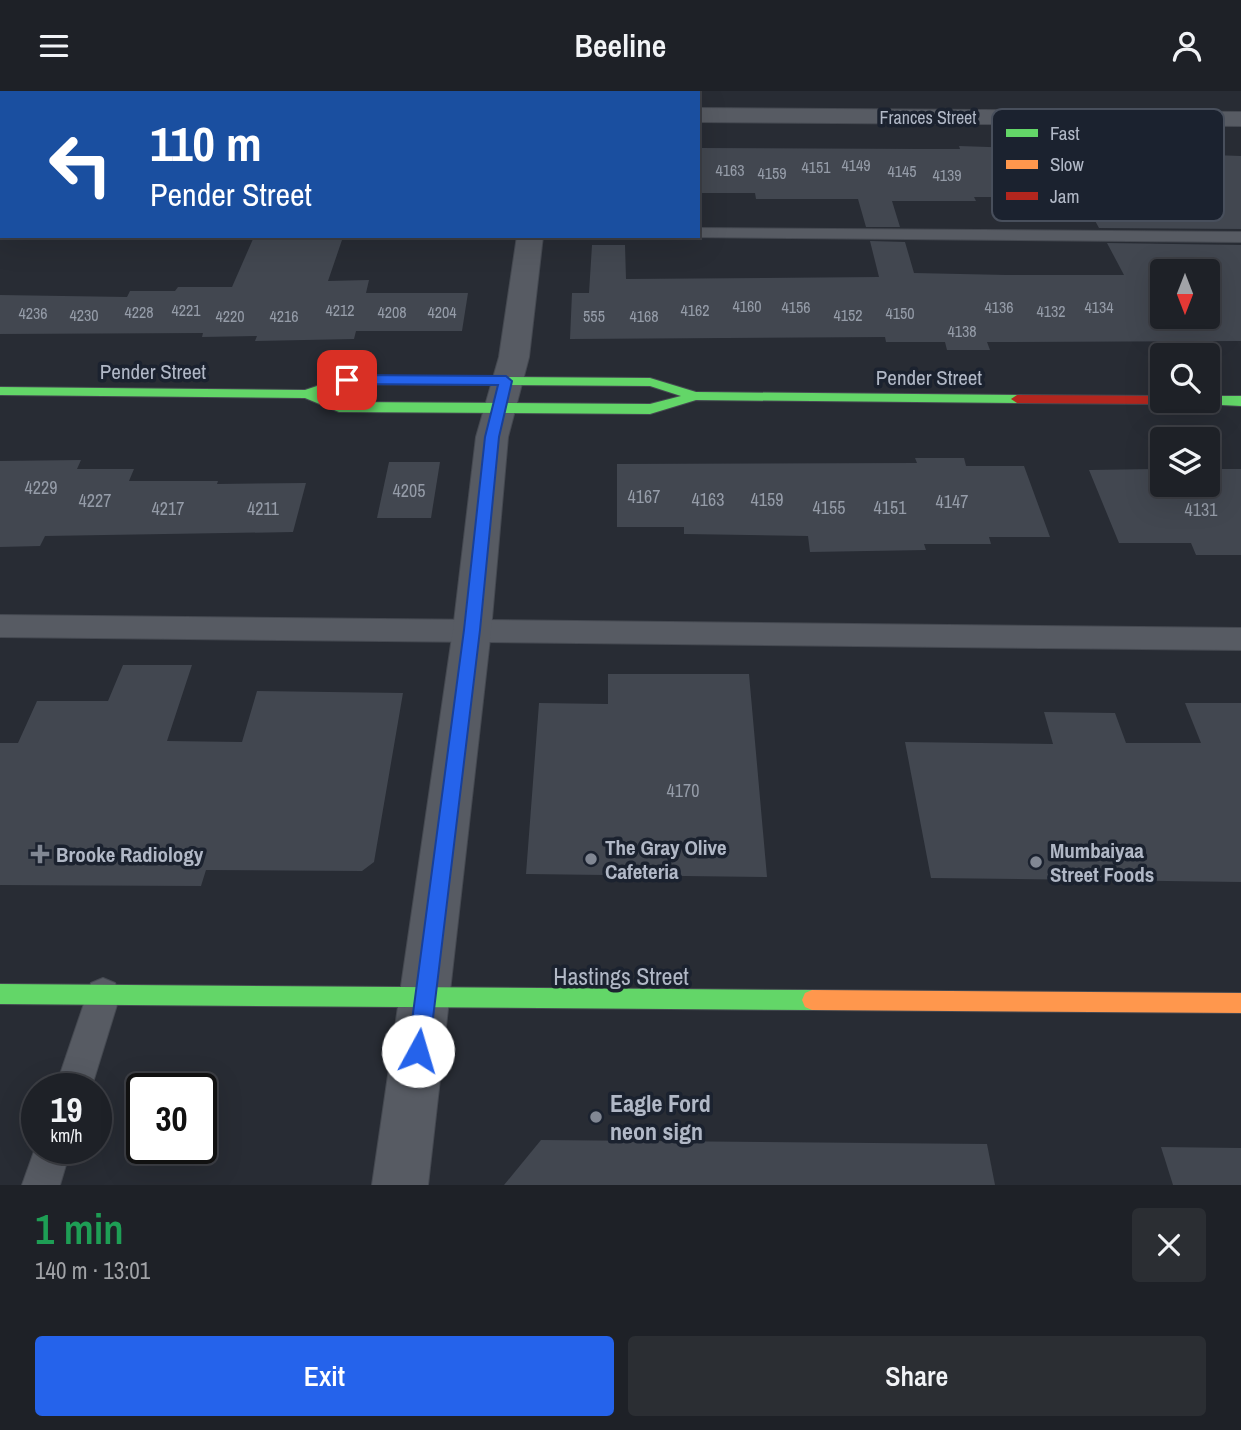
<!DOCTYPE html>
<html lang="en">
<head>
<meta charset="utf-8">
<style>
  :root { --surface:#1e2127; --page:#2b2e33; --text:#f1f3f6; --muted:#a1a3a7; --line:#3c3e44; --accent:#2563eb }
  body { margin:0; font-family:"Archivo Narrow",sans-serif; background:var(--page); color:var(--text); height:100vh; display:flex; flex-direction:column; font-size:26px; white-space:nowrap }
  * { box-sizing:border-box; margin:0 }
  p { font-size:23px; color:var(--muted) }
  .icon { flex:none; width:38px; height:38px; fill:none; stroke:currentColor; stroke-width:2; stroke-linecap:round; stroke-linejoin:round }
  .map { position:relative; height:1094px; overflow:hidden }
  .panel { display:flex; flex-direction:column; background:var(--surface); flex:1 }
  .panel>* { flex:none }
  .top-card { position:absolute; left:0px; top:0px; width:700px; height:147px; box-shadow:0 7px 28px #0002,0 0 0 2px var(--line); background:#1a4fa0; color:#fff; overflow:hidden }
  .needle { width:46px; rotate:180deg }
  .fabs { position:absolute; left:1150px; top:168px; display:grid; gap:14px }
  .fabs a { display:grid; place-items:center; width:70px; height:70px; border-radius:7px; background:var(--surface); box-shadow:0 7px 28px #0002,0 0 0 2px var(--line); font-size:35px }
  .speed { position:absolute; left:21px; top:982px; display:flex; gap:14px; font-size:35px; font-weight:700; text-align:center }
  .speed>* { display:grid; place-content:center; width:91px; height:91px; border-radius:50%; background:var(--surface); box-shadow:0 7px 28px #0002,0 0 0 2px var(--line); line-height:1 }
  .speed small { font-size:18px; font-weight:400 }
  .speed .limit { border:4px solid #111; border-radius:10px; background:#fff; color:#111 }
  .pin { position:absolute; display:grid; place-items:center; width:60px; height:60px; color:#fff; margin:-30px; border-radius:14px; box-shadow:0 4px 10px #0006 }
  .me { position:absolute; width:77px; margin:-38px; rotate:6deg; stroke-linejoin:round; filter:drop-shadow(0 0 5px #0008) }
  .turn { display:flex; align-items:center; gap:24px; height:147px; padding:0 35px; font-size:32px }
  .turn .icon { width:91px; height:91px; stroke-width:2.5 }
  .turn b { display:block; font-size:49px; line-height:60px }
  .round { display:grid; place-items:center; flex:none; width:74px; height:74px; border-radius:7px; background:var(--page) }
  .head { display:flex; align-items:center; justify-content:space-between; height:119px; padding:0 35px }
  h1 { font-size:42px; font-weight:600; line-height:52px; color:#1e9e55 }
  .button { display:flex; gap:14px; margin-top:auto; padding:14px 35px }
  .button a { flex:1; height:80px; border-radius:7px; background:var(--accent); color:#fff; font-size:28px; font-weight:600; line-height:80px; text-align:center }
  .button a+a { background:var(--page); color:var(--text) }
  header { display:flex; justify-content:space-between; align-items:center; height:91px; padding:0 35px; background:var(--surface); font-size:32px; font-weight:600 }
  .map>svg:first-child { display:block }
  .building { fill:#424750; fill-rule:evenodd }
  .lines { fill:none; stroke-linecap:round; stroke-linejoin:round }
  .lane-casing { stroke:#454951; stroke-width:2 }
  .street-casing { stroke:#454951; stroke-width:2 }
  .fast-casing { stroke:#454951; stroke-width:2 }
  .slow-casing { stroke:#454951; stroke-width:2 }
  .jam-casing { stroke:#454951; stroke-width:2 }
  .lane { fill:#575b63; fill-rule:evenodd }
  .street { fill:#575b63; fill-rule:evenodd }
  .fast { fill:#63d668; fill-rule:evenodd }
  .slow { fill:#ff974d; fill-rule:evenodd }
  .jam { fill:#b3261e; fill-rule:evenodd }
  .route { fill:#2563eb; stroke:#184099; stroke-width:2 }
  .poi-dot { fill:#818793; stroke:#1b222f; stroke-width:2.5 }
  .labels { text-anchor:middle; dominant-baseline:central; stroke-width:7; stroke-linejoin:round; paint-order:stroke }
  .far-number-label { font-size:16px; fill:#959ca8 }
  .far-street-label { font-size:18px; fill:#b1b8c6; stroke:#1b222f }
  .number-label { font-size:18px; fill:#959ca8 }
  .street-label { font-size:21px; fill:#b1b8c6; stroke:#1b222f }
  .poi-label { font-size:21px; font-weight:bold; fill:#b1b8c6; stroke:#1b222f; text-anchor:start }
  .near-street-label { font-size:24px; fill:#b1b8c6; stroke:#1b222f }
  .near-poi-label { font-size:24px; font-weight:bold; fill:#b1b8c6; stroke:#1b222f; text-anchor:start }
  .key { fill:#1b222f; stroke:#484f5c; stroke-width:2 }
  .key-label { font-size:19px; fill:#b1b8c6 }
</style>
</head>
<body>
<header><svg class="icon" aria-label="menu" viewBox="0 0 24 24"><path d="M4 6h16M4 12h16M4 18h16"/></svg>Beeline<svg class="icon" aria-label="person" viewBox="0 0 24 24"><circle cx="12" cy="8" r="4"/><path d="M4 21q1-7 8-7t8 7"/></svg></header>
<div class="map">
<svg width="1241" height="1094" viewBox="0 0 1241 1094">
  <rect width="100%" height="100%" fill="#282c34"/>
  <g class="building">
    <polygon points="959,55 1241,65 1241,138 1099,137 1082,106 974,106 976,110 892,110 900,136 866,136 858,108 756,108 755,102 698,102 698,57 920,58 960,58"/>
    <polygon points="253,148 342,149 328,190 369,189 366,202 468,202 462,240 356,240 354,248 255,250 257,245 202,246 203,242 0,243 0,204 127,206 130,200 175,200 178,196 232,196"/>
    <path d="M870 150 905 151 914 182 1007 184H1124L1107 152 1241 154V250L987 251 990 259H947L945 251H886L885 246 570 248 572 202H589L592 154H625L626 188 879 186ZM1162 180H1208V226H1162Z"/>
    <polygon points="915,367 964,367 966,375 1024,375 1050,446 989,446 991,453 924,453 926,459 810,461 808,445 684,443 684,436 617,436 617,373 917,372"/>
    <polygon points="81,369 77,378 134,378 129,390 218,390 217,393 306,392 293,441 45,445 40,455 0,456 0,370"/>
    <polygon points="389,371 440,371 431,427 377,427"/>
    <polygon points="1155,378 1162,378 1162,394 1208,394 1208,378 1241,378 1241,464 1196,464 1191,452 1119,452 1089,379"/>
    <polygon points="123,574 192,574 167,650 242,651 257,600 403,602 374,771 362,780 206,779 201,795 0,794 0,652 18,652 37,610 108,610"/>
    <polygon points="608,583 749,583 767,786 526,783 539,612 608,613"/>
    <polygon points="1185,612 1241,612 1241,791 931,787 905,651 1053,653 1044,621 1115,622 1126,652 1201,652"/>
    <polygon points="541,1049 987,1053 995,1094 504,1094"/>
    <polygon points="1161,1056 1241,1057 1241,1094 1173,1094"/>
  </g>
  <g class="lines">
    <g class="lane-casing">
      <g id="lane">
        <rect x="0" y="132" width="2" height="10"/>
        <polygon points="698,137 1241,141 1241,151 692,146 698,145"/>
        <polygon points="0,524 1241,537 1241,559 0,546"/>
        <polygon points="103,887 115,892 120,904 91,998 55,998 91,892"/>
        <polygon points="37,1052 37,1057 71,1057 60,1094 22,1094"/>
      </g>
    </g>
    <g class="street-casing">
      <g id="street">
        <polygon points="536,0 558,0 535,2"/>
        <rect x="0" y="12" width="2" height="14"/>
        <polygon points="698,17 1241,21 1241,35 698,31"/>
        <polygon points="517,145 543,145 529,266 508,346 491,539 428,1094 372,1094 453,539 476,346 499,266"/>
      </g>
    </g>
    <g class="fast-casing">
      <g id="fast">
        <path d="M347 285 650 287 696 301 1017 304 1023 308 1017 312 696 309 650 323 339 321 305 307 0 304V296L305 299ZM348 293 650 295 681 305 650 313 340 311 319 303Z"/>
        <polygon points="1208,305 1241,305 1241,315 1203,313 1202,310 1208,310"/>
        <polygon points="0,893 812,899 819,902 822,909 819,916 812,919 0,913"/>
      </g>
    </g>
    <g class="slow-casing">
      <polygon id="slow" points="812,899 1241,902 1241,922 812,919 805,916 802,909 805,902"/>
    </g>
    <g class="jam-casing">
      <polygon id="jam" points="1017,304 1162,305 1162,310 1168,310 1162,313 1017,312 1011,308"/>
    </g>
    <use href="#lane" class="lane"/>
    <use href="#street" class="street"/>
    <use href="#fast" class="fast"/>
    <use href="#slow" class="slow"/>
    <use href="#jam" class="jam"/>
  </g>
  <polygon class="route" points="347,284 506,285 512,290 499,346 480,539 429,960 426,967 418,970 411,967 408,960 464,539 485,346 498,294 347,293 341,289"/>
  <g class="poi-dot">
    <path d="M36.5 752.5h7v7h7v7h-7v7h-7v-7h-7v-7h7z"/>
    <circle cx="591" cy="768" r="7"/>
    <circle cx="1036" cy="771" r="7"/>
    <circle cx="596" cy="1026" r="7"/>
  </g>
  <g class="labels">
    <g class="far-number-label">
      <text x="856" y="74">4149</text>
      <text x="816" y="76">4151</text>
      <text x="730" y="79">4163</text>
      <text x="902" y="80">4145</text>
      <text x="772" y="82">4159</text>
      <text x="947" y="84">4139</text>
      <text x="747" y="215">4160</text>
      <text x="796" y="216">4156</text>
      <text x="999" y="216">4136</text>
      <text x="1099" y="216">4134</text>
      <text x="186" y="219">4221</text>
      <text x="340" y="219">4212</text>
      <text x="695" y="219">4162</text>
      <text x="1051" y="220">4132</text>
      <text x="139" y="221">4228</text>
      <text x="392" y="221">4208</text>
      <text x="442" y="221">4204</text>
      <text x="33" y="222">4236</text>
      <text x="900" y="222">4150</text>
      <text x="84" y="224">4230</text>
      <text x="848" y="224">4152</text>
      <text x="230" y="225">4220</text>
      <text x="284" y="225">4216</text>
      <text x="594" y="225">555</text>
      <text x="644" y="225">4168</text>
      <text x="962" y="240">4138</text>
    </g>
    <g class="far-street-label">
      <text x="928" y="26">Frances Street</text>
    </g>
    <g class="number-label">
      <text x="41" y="396">4229</text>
      <text x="409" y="399">4205</text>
      <text x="644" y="405">4167</text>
      <text x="708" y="408">4163</text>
      <text x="767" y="408">4159</text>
      <text x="95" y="409">4227</text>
      <text x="952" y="410">4147</text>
      <text x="829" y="416">4155</text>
      <text x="890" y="416">4151</text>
      <text x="168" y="417">4217</text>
      <text x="263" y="417">4211</text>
      <text x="1201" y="418">4131</text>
      <text x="683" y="699">4170</text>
    </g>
    <g class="street-label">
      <text x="153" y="280">Pender Street</text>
      <text x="929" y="286">Pender Street</text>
    </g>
    <g class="poi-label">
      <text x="605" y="756">The Gray Olive<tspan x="605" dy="24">Cafeteria</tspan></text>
      <text x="1050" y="759">Mumbaiyaa<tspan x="1050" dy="24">Street Foods</tspan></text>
      <text x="56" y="763">Brooke Radiology</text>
    </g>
    <g class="near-street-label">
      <text x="621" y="885">Hastings Street</text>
    </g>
    <g class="near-poi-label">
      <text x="610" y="1012">Eagle Ford<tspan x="610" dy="28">neon sign</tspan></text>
    </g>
  </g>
  <rect x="992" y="18" width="232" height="112" rx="10" class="key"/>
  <rect x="1006" y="38" width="32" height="8" fill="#63d668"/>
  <rect x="1006" y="69" width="32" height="9" fill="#ff974d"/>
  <rect x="1006" y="101" width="32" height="8" fill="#b3261e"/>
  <g class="key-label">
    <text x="1050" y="49">Fast</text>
    <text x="1050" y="80">Slow</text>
    <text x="1050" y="112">Jam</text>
  </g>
</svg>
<div class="fabs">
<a><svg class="needle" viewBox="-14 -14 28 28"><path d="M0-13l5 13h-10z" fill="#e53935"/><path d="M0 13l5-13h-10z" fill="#a1a3a7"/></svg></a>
<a><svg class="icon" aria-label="search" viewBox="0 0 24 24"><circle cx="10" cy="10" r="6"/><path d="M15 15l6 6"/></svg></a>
<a><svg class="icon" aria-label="layers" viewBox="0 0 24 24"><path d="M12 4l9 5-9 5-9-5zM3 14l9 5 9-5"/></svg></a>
</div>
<div class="speed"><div>19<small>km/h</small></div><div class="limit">30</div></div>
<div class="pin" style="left:347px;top:289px;background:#d93025"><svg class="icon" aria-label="arrive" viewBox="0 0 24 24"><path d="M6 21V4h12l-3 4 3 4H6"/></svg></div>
<svg class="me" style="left:418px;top:960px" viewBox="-20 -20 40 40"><circle r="19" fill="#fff"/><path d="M0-13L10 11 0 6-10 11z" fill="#2563eb"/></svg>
<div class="top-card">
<div class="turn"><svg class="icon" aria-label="left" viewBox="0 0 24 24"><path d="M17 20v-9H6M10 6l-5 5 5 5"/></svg><div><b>110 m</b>Pender Street</div></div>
</div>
</div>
<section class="panel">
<div class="head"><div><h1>1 min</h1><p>140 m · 13:01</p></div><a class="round"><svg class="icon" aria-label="close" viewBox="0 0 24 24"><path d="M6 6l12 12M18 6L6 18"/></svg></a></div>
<div class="button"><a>Exit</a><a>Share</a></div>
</section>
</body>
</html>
